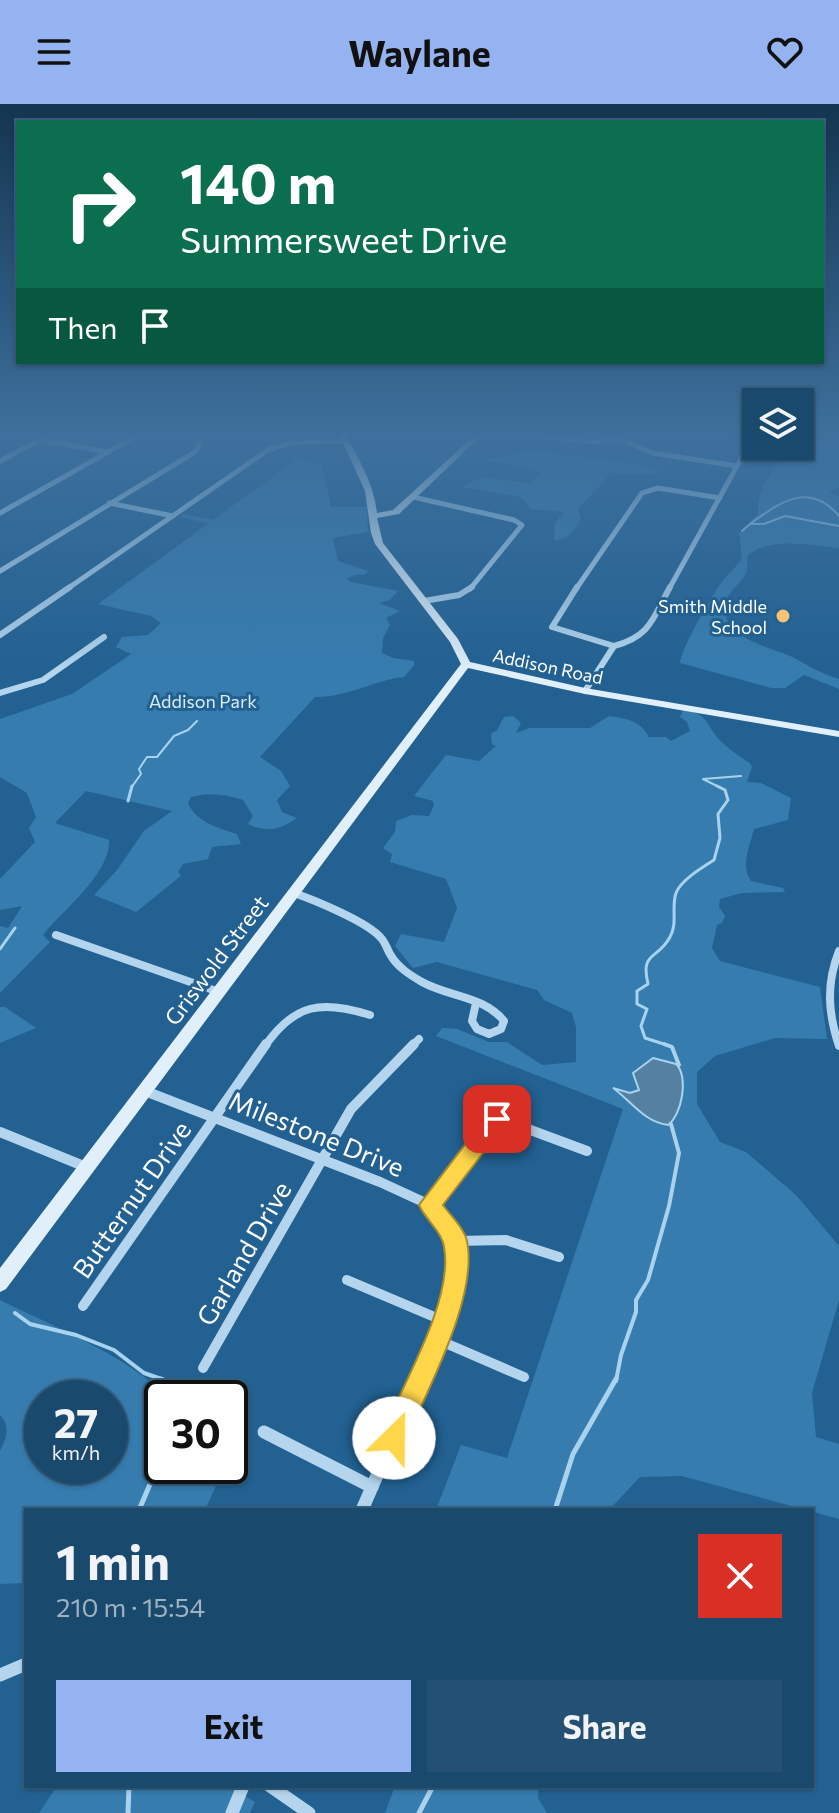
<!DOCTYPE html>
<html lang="en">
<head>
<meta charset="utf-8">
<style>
  :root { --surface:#1a496e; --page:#235073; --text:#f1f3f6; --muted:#9fb2c2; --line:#386181; --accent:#95b2f1 }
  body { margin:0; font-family:Commissioner,sans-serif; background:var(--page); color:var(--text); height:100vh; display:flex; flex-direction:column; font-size:30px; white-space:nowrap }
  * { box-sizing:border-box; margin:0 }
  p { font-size:26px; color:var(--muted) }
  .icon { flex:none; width:44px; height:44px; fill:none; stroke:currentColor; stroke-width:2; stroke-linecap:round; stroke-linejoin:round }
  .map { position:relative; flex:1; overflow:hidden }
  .sheet { position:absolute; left:24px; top:1404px; width:790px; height:280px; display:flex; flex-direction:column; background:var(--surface); border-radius:0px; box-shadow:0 2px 6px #0004,0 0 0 2px var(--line) }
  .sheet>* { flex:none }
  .guide { position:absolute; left:16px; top:16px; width:808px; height:244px; border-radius:0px; box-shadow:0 2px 6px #0004,0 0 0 2px var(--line); background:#0b6e4f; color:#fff; overflow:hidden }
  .tools { position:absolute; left:742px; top:284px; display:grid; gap:16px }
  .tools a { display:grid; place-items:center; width:72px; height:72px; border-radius:0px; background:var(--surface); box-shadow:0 2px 6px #0004,0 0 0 2px var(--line); font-size:40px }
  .speed { position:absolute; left:24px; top:1276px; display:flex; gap:16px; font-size:40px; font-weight:700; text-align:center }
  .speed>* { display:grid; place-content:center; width:104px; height:104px; border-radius:50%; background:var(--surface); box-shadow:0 2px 6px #0004,0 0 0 2px var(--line); line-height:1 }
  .speed small { font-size:20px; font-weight:400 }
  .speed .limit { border:4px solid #111; border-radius:12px; background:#fff; color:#111 }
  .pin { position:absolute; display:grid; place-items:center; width:68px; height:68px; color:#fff; margin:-34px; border-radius:16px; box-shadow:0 4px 12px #0006 }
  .me { position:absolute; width:88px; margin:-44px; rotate:23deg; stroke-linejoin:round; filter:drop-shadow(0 0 6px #0008) }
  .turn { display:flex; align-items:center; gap:28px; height:168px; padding:0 32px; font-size:36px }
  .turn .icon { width:104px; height:104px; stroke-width:2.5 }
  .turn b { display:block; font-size:56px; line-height:68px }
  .then { display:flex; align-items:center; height:76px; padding:0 32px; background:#0003; gap:16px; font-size:30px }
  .round { display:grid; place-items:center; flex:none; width:84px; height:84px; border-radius:0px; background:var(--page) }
  .headline { display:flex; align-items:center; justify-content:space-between; height:136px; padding:0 32px }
  h1 { font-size:48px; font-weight:700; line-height:60px }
  .cta { display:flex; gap:16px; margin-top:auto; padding:16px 32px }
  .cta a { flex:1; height:92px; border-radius:0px; background:var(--accent); color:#111; font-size:32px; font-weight:700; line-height:92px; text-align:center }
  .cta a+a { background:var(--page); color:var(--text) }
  header { display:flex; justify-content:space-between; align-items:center; height:104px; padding:0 32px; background:var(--accent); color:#111; font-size:36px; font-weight:700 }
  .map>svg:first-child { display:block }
  .green { fill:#367caf; fill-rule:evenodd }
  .water { fill:#5580a1; stroke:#a8d2ee; stroke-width:2 }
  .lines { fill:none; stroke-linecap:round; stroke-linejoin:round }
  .stream-far3 { stroke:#a8d2ee; stroke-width:2 }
  .stream-far2 { stroke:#a8d2ee; stroke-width:3 }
  .stream-far1 { stroke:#a8d2ee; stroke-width:4 }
  .stream { stroke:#a8d2ee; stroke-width:5 }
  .street-far4 { stroke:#b4d5ed; stroke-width:5 }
  .street-far3 { stroke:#b4d5ed; stroke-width:6 }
  .street-far2 { stroke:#b4d5ed; stroke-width:8 }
  .street-far1 { stroke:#b4d5ed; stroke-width:10 }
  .street { stroke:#b4d5ed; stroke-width:13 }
  .secondary { fill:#e0effa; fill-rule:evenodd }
  .route { fill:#ffd54a; stroke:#a68a30; stroke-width:2 }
  .poi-dot { fill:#f8c276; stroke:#226192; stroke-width:3 }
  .labels { text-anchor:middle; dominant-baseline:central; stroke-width:6; stroke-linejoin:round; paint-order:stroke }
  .far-poi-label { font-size:18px; fill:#fff; stroke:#226192; text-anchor:end }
  .far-street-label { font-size:18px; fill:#fff; stroke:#226192 }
  .far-park-label { font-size:18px; fill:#d9ecf9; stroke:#226192 }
  .street-label { font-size:22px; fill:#fff; stroke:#226192 }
  .near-street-label { font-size:26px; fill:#fff; stroke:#226192 }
</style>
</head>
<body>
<header><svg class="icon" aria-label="menu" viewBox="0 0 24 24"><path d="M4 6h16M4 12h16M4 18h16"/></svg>Waylane<svg class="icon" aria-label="heart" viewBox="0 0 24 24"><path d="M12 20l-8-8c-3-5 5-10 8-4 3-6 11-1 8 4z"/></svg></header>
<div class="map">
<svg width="839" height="1709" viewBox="0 0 839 1709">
  <rect width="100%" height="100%" fill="#226192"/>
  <g class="green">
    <path d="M800 330H839V384L828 387 839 392V444C812 442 771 432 748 451 747 456 748 465 746 469 741 479 728 487 725 500 719 531 767 543 788 551 805 559 820 570 839 575V585L804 571 785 584H771L680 559C681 545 713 488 724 475 730 468 737 462 742 455L739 429 758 410C755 386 776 363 788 342H800Z"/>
    <path d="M535 346C577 353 620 356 661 366L654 370 611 369 578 405 581 415C573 427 569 436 554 436L555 419 564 408 531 405 520 393 463 383 481 373 528 379 542 369 488 356Z"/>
    <path d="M297 355 322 360 331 403H367L368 428 333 434 338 457 368 467 364 471 358 470 347 474 351 478 398 487 390 496 379 499 400 507 386 514 390 521 383 534 382 549 393 554 414 557V561L404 573C373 576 350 593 315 593L260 653 281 667 290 682 277 696 282 708 297 714C280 726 267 729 248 720L253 712 243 696C225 690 210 688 191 693L188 699C196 718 218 724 237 730L241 740 212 743 208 755 183 760 178 768 181 772 136 808 94 791 117 766 144 727 172 707 86 687 55 719 109 736C111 769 63 806 43 831L50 838 0 889V822L8 824 22 802 0 806V775L35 738 29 724 36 713 27 689 0 673V615L72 590 131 550 116 543 122 533 148 531 161 519 151 512 98 500 209 419 179 413 183 410 213 416Z"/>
    <path d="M683 606C706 610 704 615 716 632 722 640 741 654 750 659L752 663 747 678 761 679 791 694 788 716 754 725C750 742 740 761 751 777L783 784 785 788 742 789 720 795 719 803 725 812 722 819 717 821 712 844 720 857 820 883 827 935 775 934 715 952 697 968V1000L720 1038 746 1048 796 1091 839 1142V1196L812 1289 816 1333 839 1340V1415L682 1372 640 1373 609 1406H436L461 1341 507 1354 623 1005 436 932 442 924 457 925 489 938H507L542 961 576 958V923L572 909 544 896 537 886 437 858 413 864 395 842 401 830 444 838 457 804 446 775 390 758 392 750 383 744 395 728 396 717 412 711 429 712 434 701 433 697 414 692 446 651 479 657 496 642 492 640 491 630 497 626 504 613 513 612 521 619 516 629 529 624H590L609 612C627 615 640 616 649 633H666L671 637 690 627 687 618 680 613Z"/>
    <polygon points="0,903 5,903 36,924 0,939"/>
    <path d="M0 1196C46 1219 135 1255 167 1294H162V1362H225L205 1406H26V1479L0 1480V1347C6 1336 11 1321 0 1311ZM42 1294H110V1362H42Z"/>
    <polygon points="57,1682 227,1682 255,1698 250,1709 39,1709"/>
    <polygon points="395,1682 538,1682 538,1694 547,1709 385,1709"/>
  </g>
  <path class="water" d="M653 954 676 960C689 972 682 1011 668 1021 644 1018 631 997 613 984L630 989 639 986 633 969Z"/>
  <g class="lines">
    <g class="stream-far3">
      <path d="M750 420C779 399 809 376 839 412"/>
      <polyline points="742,427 750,420 764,420 785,412 839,422"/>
      <polyline points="131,684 141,670 139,665 147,653 157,653 174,632 188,626 197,617"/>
      <polyline points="721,684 703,675 741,672"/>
    </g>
    <g class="stream-far2">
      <polyline points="128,697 132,682"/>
      <polyline points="0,845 15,824"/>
      <path d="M670 942 645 934 641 922 647 905 637 900V887L648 880C640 847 658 856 670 833 678 819 671 803 676 789 681 776 703 763 714 756L720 734 718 710 728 696 725 686 717 682"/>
    </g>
    <g class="stream-far1">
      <polyline points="664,940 672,943 679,961"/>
      <polyline points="15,1209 30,1220 76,1231 114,1246 144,1269 167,1277"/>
      <polyline points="616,1277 621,1251 636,1208 636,1196 648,1176 669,1102 679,1049 671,1020"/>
    </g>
    <g class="stream">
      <polyline points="161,1275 181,1286 180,1294"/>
      <polyline points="139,1406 162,1352"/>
      <polyline points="555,1406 573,1350 616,1275"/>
      <polyline points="128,1709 129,1682"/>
      <polyline points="419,1709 433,1682"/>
    </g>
    <g class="street-far4">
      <polyline points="521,330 594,338 638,330"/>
      <polyline points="621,335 652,349 737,362"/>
      <polyline points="41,336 109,348"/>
      <polyline points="0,357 51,330"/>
      <polyline points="413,393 514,416 522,421 470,485"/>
      <polyline points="109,399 173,412"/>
      <polyline points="0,409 140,330"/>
      <polyline points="0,467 195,348 200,340"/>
      <polyline points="67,485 268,346 294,338 345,337"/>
      <polyline points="576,485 642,389 658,384 720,394"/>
      <polyline points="669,485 752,335 745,330"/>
    </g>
    <g class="street-far3">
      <polyline points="577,483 552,523 614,542"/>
      <polyline points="424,497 459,491 472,483"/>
      <polyline points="0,531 70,483"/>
      <path d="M585 587 614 542C651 532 653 514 670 483"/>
      <polyline points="0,589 43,576 104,533"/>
    </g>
    <g class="street-far2">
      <path d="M294 789C314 796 368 818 381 834 385 838 387 845 390 850 397 863 410 871 422 878 449 893 484 892 504 917L501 925 489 930 477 925 472 917 476 899"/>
      <polyline points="56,831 219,888"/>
      <path d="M265 942C295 899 322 896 370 911"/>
      <polyline points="412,942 419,935"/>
      <path d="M839 942C828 909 826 880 839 847"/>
    </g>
    <g class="street-far1">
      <polyline points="145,987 380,1078 430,1101 456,1137 457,1175 444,1217 418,1277"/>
      <polyline points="469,1003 587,1047"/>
      <polyline points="0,1028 86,1063"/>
      <polyline points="430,1101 497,1015"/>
      <polyline points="456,1137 506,1136 559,1153"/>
      <polyline points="347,1176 444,1217"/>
      <polyline points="83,1202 266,940"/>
      <polyline points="436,1235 524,1273"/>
      <polyline points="203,1264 351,1005 414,940"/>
    </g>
    <g class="street">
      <polyline points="264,1328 372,1383"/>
      <polyline points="362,1406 419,1275"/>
      <polyline points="0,1571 26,1560"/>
      <polyline points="270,1682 309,1709"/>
      <polyline points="232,1709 243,1682"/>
    </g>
    <path class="secondary" d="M339 330H345C359 355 374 380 377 409L393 406 476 330H483L399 410 377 414 383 439 458 535 470 558 585 584 839 627V633L585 590 468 564 6 1185 0 1188V1164L461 560 450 538 375 440 371 429 365 387Z"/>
  </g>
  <linearGradient id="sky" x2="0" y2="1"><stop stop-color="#133550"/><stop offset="0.58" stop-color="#3e709d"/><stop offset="1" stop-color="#3e709d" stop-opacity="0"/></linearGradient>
  <rect width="839" height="569" fill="url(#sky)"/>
  <path class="route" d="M497 1007 504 1009 507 1015 504 1022 443 1101C451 1112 464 1124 467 1137 479 1194 425 1290 403 1343L394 1347 384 1343 380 1334C401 1283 454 1197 444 1143 442 1128 425 1115 419 1101L489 1009Z"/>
  <circle class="poi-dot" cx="783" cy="512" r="8"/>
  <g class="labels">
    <g class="far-poi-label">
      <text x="767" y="502">Smith Middle<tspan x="767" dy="21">School</tspan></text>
    </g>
    <g class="far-street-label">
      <text transform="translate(548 562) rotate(12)">Addison Road</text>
    </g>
    <g class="far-park-label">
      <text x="203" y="597">Addison Park</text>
    </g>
    <g class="street-label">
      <text transform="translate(216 856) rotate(-53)">Griswold Street</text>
    </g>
    <g class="near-street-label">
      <text transform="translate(317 1029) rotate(22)">Milestone Drive</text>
      <text transform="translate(131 1095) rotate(-55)">Butternut Drive</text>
      <text transform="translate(243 1149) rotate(-60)">Garland Drive</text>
    </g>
  </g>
</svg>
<div class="tools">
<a><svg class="icon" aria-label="layers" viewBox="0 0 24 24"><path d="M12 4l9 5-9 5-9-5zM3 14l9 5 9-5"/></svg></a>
</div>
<div class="speed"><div>27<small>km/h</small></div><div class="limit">30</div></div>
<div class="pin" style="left:497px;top:1015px;background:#d93025"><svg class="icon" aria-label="arrive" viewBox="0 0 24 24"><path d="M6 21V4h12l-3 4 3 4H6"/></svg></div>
<svg class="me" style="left:394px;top:1334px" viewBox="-20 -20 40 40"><circle r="19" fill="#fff"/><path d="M0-13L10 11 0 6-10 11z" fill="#ffd54a"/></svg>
<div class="guide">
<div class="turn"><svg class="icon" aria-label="right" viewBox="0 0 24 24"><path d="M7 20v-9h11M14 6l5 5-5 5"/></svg><div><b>140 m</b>Summersweet Drive</div></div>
<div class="then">Then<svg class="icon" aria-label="arrive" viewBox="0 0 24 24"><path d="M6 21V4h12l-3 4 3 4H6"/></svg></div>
</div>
<section class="sheet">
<div class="headline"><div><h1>1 min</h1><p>210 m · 15:54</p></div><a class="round" style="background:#d93025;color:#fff"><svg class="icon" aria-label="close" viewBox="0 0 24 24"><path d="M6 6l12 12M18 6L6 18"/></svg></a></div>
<div class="cta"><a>Exit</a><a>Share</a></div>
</section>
</div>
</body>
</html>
